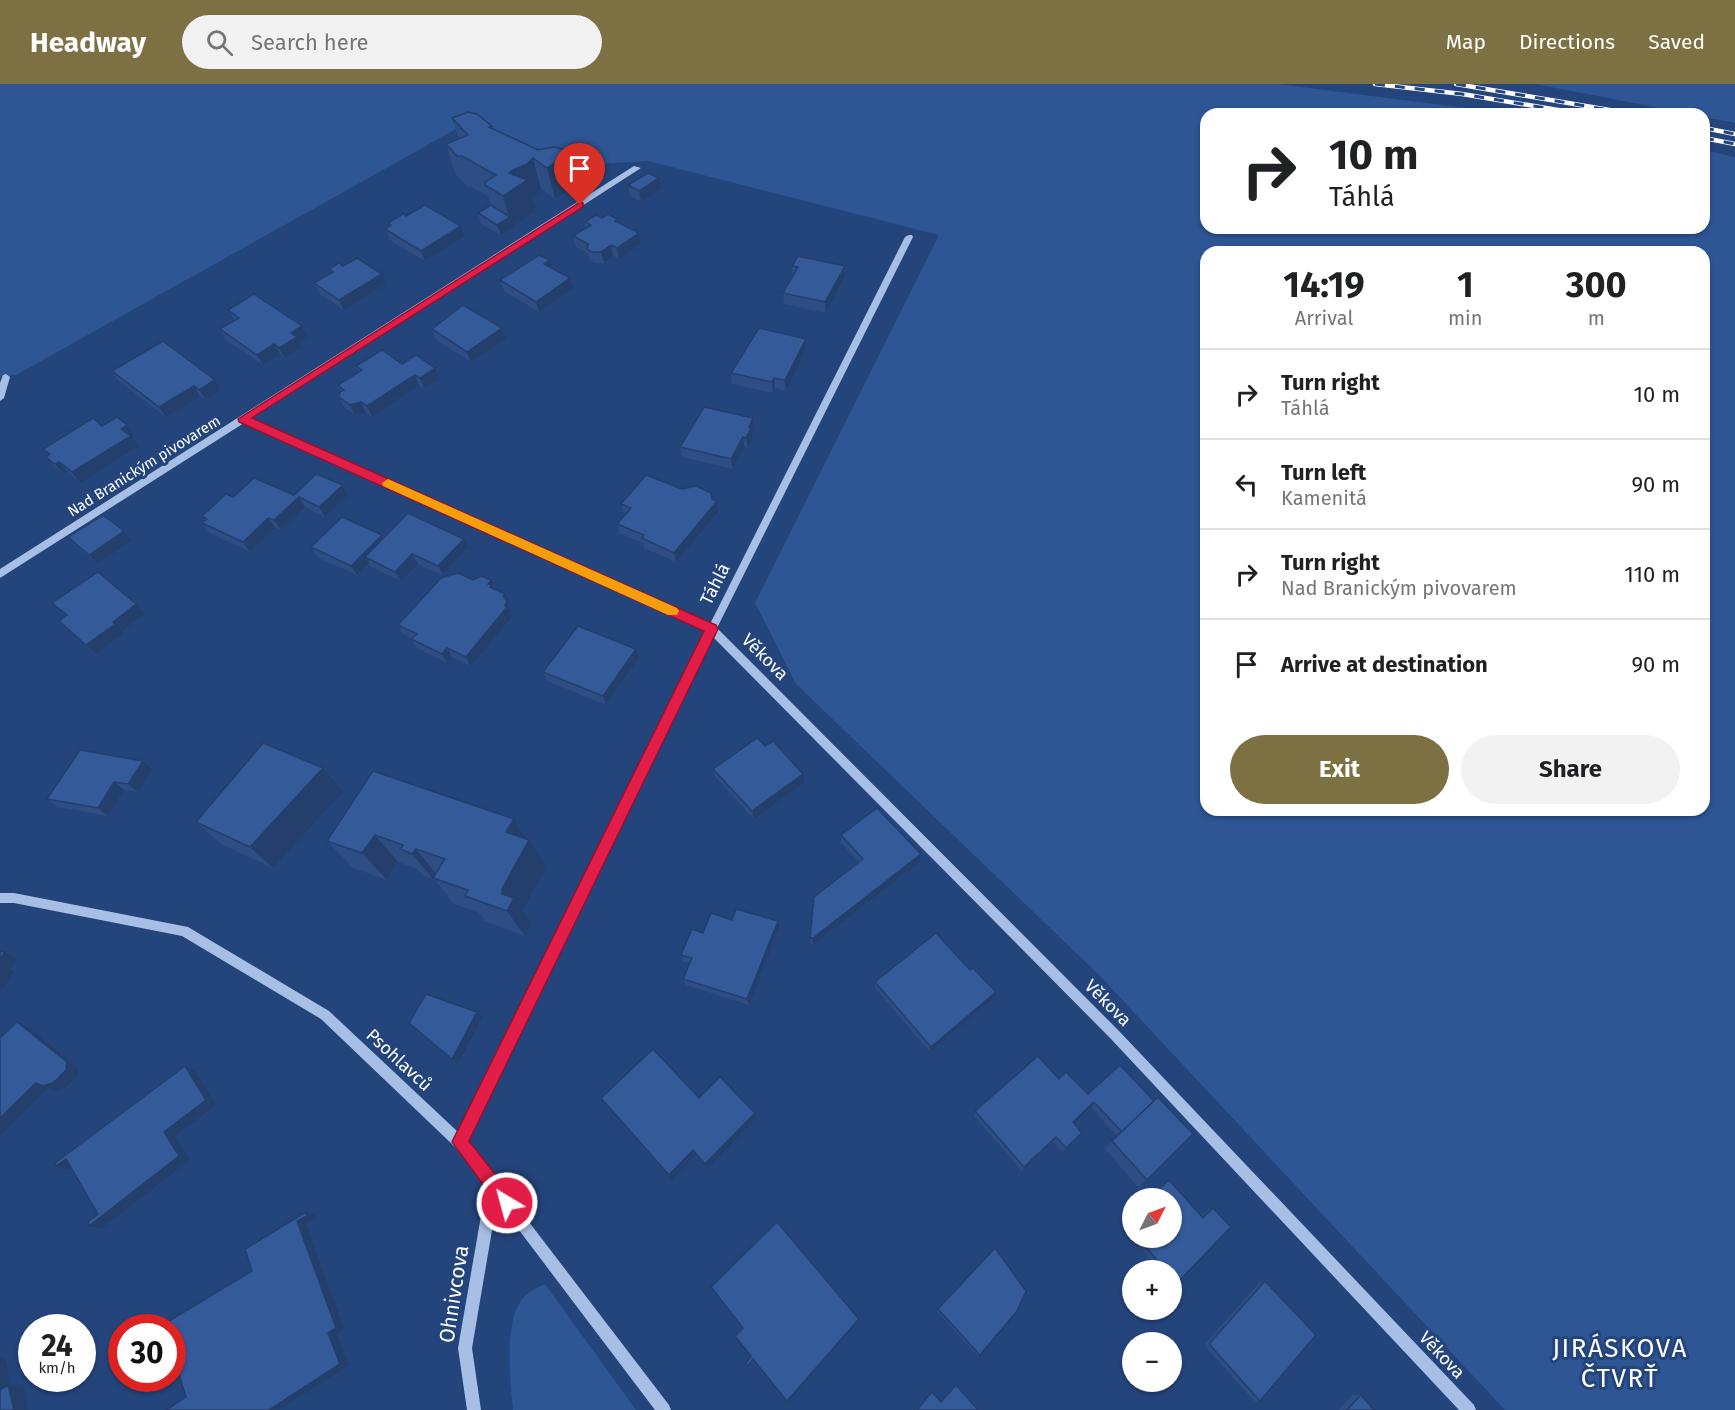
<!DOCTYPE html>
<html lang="en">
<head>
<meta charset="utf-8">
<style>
  :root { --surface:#fff; --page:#f2f2f2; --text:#202124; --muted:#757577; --line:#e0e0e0; --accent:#7d7144 }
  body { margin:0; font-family:"Fira Sans",sans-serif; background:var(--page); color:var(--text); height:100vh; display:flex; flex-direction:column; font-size:22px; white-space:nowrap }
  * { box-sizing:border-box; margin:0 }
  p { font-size:20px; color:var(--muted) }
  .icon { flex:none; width:33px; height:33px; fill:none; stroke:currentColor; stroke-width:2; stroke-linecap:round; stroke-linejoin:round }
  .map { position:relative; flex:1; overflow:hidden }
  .details { position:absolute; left:1200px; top:162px; width:510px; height:570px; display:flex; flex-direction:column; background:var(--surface); border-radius:18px; box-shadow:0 2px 4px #0004 }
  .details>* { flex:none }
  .top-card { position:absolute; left:1200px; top:24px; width:510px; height:126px; border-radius:18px; box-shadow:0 2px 4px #0004; background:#fff; color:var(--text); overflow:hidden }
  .needle { width:39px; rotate:48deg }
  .buttons { position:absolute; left:1122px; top:1104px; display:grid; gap:12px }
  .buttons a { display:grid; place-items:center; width:60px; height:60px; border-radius:50%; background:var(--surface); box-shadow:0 2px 4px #0004; font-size:30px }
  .speed { position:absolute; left:18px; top:1230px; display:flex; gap:12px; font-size:30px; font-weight:700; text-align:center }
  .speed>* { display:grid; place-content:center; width:78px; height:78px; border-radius:50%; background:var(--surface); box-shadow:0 2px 4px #0004; line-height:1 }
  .speed small { font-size:15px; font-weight:400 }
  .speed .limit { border:9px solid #d22; background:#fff; color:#111 }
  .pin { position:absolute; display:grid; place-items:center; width:51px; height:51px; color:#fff; margin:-62px -26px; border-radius:50% 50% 50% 0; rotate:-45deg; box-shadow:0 0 6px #0007 }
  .pin .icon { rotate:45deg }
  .me { position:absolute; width:66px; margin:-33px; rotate:323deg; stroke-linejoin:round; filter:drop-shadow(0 0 4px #0008) }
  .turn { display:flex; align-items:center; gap:21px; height:126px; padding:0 30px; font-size:27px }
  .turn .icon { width:78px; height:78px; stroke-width:2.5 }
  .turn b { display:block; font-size:42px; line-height:51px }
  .eta { display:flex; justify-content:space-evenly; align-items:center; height:102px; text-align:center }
  .eta b { font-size:36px; font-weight:700; line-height:42px }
  .cta { display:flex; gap:12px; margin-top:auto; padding:12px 30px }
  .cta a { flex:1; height:69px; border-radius:36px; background:var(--accent); color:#fff; font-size:24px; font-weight:700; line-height:69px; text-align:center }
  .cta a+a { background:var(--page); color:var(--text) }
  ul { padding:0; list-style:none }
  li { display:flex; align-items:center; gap:18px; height:90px; padding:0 30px; border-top:2px solid var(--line) }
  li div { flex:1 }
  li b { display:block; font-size:22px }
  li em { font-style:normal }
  header { display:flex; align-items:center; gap:36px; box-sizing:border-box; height:84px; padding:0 30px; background:var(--accent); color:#fff }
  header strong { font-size:28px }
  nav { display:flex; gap:33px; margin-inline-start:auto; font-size:21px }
  .search { width:420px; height:54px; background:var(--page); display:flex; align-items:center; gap:15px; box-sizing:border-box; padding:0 21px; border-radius:33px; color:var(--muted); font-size:22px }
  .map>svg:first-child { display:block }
  .green { fill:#2e5594; fill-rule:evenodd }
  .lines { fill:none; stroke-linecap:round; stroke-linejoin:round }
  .minor { fill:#a8bfe5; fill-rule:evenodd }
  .rail-casing { stroke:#fff; stroke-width:4.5 }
  .rail { stroke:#24447c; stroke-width:3; stroke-dasharray:10; stroke-linecap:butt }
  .wall { fill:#2d4d84 }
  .shaded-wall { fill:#243f6b }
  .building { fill:#345a99; stroke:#243f6b; stroke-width:1.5 }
  .route { fill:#e11d48; stroke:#92132f; stroke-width:1.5 }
  .slow { fill:#f59e0b }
  .labels { text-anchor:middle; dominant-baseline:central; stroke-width:6; stroke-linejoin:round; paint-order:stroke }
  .far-street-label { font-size:15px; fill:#fff; stroke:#24447c }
  .street-label { font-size:18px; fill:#fff; stroke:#24447c }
  .near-street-label { font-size:21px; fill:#fff; stroke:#24447c }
  .near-quarter-label { font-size:26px; letter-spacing:1.5px; fill:#fff; stroke:#24447c }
</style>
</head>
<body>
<header>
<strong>Headway</strong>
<div class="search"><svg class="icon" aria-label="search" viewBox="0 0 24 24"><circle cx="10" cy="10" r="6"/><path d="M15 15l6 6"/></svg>Search here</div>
<nav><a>Map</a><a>Directions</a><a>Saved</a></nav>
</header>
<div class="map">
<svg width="1735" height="1326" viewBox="0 0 1735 1326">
  <rect width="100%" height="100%" fill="#24447c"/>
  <g class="green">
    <path d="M0 0H1278L1513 30H1206V144H1704V66L1735 73V1326H1505L1100 892 796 600 755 519 939 151 648 77 599 80 458 44 16 291 0 293ZM1206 168H1704V726H1206Z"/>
    <polygon points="1535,0 1735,0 1735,39 1704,33 1704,30 1691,30"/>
    <path d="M545 1200 636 1326H513C510 1297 503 1233 525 1212 530 1207 539 1203 545 1200Z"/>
  </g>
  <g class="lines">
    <g class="minor">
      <polygon points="634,82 641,84 250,335 710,540 905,153 909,151 912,151 913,153 717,544 1119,947 1474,1321 1476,1326 1459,1326 1111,955 713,553 467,1057 669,1321 671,1326 655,1326 497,1117 472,1264 481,1326 467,1326 458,1264 486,1103 455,1063 321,935 182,852 14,819 0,819 0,809 14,809 188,843 329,927 458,1048 706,547 244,339 0,494 0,485"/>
      <polygon points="6,290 10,293 4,314 0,317 0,299 3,291"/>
    </g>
    <g class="rail-casing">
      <g id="rail">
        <polyline points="1375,0 1462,10 1582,30"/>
        <polyline points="1456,0 1633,30"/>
        <polyline points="1704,44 1735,50"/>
        <polyline points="1704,54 1735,60"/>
      </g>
    </g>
    <use href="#rail" class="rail"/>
  </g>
  <g class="wall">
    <polygon points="452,34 492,42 492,44 538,66 580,99 555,115 541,105 536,111 532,113 536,127 513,142 513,143 501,151 481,140 478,129 491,121 488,112 472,103 468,103 456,91 446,60 459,55"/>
    <polygon points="628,101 661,105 641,118 630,112"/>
    <polygon points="406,132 464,153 425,177 390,156 385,145 389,142 388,139"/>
    <polygon points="602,134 617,135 617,138 639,149 641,160 619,175 613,172 604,179 595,179 590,176 588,170 576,163 573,152 586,144 585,138"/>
    <polygon points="550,176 552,184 573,205 539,228 504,207 500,196"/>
    <polygon points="343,182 382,190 386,200 344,226 320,210 314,199 331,189 329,185"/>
    <polygon points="792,182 845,182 845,192 826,229 784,220 783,209 793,192"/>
    <polygon points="228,226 302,242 308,252 299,258 302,263 285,274 280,270 263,281 226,256 220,245 234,236"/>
    <polygon points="502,244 506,255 471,278 436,256 432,245"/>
    <polygon points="806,255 806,265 786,307 775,304 773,309 732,300 731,289"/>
    <polygon points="402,280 440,295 424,304 419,301 372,333 366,329 355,331 345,324 339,313 341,307 338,301 359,288 356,282"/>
    <polygon points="112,287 221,306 206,316 200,312 166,333 119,297"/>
    <polygon points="127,341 135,351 132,353 139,362 80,399 68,388 64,390 55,383 46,373 49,371 43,365 102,342"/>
    <polygon points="755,345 752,349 753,354 748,364 744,363 733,385 682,373 680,363"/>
    <polygon points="682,405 717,417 719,427 676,478 644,464 643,459 620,450 617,440 625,431 624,430 621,420"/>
    <polygon points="294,411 348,411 325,433 305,423 281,446 275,444 250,468 210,449 202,439 205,436 202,432 233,413"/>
    <polygon points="382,451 384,454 468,464 443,491 418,480 401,497 371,483 369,479 357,491 317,473 311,463"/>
    <polygon points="68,453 132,457 97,480 77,463"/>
    <polygon points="473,496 491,496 495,505 505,510 510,519 508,521 511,527 510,530 512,533 471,582 452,573 447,579 417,564 411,555 412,555 403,550 398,541"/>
    <polygon points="52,519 145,530 122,547 124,549 96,570 59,537 66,532"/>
    <polygon points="636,565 639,574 606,621 547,597 543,588"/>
    <polygon points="765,662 803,690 804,699 754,735 715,693 713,685"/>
    <polygon points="152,685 138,708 124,706 108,732 58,723 47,715"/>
    <polygon points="343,708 273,784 221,760 196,738"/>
    <polygon points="514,735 526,755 546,783 523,826 532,839 525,852 485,837 478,828 454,820 435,796 423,792 417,785 398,778 387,796 353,784 327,757"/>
    <polygon points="841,751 921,770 920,778 813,861 811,860 810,854 859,778 841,759"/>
    <polygon points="732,836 779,844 749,921 686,901 683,895 690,879 683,878 681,871 703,849"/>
    <polygon points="970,886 994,914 930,968 875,904 875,898"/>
    <polygon points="1120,981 1147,1096 1138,1103 1105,1065 1117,1052 1091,1023 1074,1039 1082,1049 1063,1068 1053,1057 1022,1087 974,1032 975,1027 1059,995 1088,1010"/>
    <polygon points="1169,1096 1202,1133 1207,1127 1213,1124 1177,1199 1172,1201 1172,1186 1160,1186 1121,1142 1132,1131 1132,1154 1172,1154 1172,1114 1149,1114"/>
    <polygon points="995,1164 980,1271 978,1272 937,1227"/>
    <polygon points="1265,1197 1260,1317 1254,1317 1204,1261 1259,1199"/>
    <polygon points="956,1301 978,1326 916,1326 931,1309 932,1308 941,1318 955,1302"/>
    <polygon points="1352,1311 1361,1311 1374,1326 1339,1326"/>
  </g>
  <g class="shaded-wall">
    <polygon points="573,68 580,99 555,115 547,84"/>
    <polygon points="533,74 541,105 536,111 532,113 536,127 513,142 513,143 501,151 497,141 509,133 503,112 509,89"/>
    <polygon points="659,94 661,105 641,118 639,107"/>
    <polygon points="461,142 464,153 425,177 421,167"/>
    <polygon points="639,149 641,160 619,175 617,164"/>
    <polygon points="611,161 613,172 604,179 601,168"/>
    <polygon points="550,176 553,186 544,180"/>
    <polygon points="845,182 845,192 826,229 825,218"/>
    <polygon points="382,190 386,200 344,226 339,216"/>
    <polygon points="570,194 573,205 539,228 536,218"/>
    <polygon points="302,242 308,252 299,258 302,263 285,274 279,264 291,249"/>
    <polygon points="502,244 506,255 471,278 467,268"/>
    <polygon points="806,255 806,265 786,307 785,296"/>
    <polygon points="274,260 280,270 263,281 257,271"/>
    <polygon points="435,284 440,295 424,304 420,294"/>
    <polygon points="415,291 419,301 372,333 367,322"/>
    <polygon points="774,294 775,304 773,309 772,298"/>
    <polygon points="215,296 221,306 206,316 199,306"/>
    <polygon points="194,302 200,312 166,333 159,323"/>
    <polygon points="361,318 366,329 355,331 350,321"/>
    <polygon points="753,334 755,345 752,349 753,354 748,364 746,354 749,343"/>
    <polygon points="127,341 135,351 132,353 139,362 80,399 72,388 121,345"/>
    <polygon points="743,353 744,363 733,385 731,375"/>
    <polygon points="59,378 68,388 64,390 55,380"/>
    <polygon points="343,401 348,411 325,433 319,423"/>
    <polygon points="299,413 305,423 281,446 274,436"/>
    <polygon points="717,417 719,427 676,478 674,469"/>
    <polygon points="268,434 275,444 250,468 243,458"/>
    <polygon points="124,447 132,457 97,480 89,471"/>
    <polygon points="382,451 387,460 365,473 369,479 357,491 351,482"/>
    <polygon points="464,455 468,464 443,491 438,482"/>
    <polygon points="412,470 418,480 401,497 395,488"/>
    <polygon points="491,496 495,506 494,507 488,500"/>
    <polygon points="505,510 510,519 508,521 511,527 510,530 512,533 471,582 466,573"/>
    <polygon points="136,520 145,530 122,547 124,549 96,570 86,561 113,538"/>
    <polygon points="447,564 452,573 447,579 442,570"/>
    <polygon points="636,565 639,574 606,621 603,612"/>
    <polygon points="143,677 152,685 138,708 128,700"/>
    <polygon points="323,684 343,708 273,784 250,763"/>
    <polygon points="803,690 804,699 754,735 752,727"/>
    <polygon points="114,698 124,706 108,732 98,724"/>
    <polygon points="514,735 528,758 529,756 546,783 523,826 532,839 525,852 507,827 502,810 506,748"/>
    <polygon points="375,751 398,778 387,796 362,769"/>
    <polygon points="416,765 438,792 433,794 434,796 412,770"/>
    <polygon points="921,770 920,778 813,861 813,854"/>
    <polygon points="778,837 779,844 749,921 747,915"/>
    <polygon points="5,868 17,874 10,885 14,888 0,908 0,875"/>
    <polygon points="996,908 994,914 930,968 931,963"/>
    <polygon points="477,928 482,934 458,980 452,975"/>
    <polygon points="17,938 29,944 78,983 78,991 65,1004 55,1007 48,1004 0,1051 0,1034"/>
    <polygon points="185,982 195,987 216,1021 175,1052 190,1076 102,1144 89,1142 164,1048"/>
    <polygon points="1094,1018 1091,1023 1070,1043 1073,1038"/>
    <polygon points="755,1029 757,1033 708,1084 705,1080"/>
    <polygon points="1056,1053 1053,1057 1022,1087 1024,1083"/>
    <polygon points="693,1066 696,1070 672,1095 669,1091"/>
    <polygon points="66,1075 78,1079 69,1086 56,1082"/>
    <polygon points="306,1128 315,1131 316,1135 306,1140 344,1245 337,1250 349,1281 279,1326 269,1326 328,1249 297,1137"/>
    <polygon points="859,1235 859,1236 788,1317 787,1317"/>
    <polygon points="0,1273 5,1274 11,1301 23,1302 28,1326 14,1326 0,1307"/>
  </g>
  <g class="building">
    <polygon points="468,28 477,30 492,42 489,43 538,66 554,63 573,68 547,84 533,74 527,80 513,86 509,89 527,96 503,112 485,101 485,98 496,91 462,72 457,72 446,60 468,51 452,34"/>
    <polygon points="648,89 659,94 639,107 628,101"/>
    <polygon points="425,121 461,142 421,167 385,145 391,141 388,139 403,130 406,132"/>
    <polygon points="491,121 510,133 497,141 478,129"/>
    <polygon points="608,130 617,135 615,137 639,149 617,164 611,161 601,168 592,168 587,165 588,160 573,152 591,141 585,138 596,131 602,134"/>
    <polygon points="539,171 550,176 544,180 570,194 536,218 500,196"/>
    <polygon points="798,172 845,182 825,218 783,209 798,183 792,182"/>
    <polygon points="357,174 382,190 339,216 314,199 333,188 329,185 339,179 343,182"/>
    <polygon points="254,210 302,242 291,249 297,253 279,264 274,260 257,271 220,245 239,234 228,226"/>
    <polygon points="463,221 502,244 467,268 432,245"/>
    <polygon points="759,244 806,255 785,296 774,294 772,298 731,289"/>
    <polygon points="163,257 215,296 199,306 194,302 159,323 112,287"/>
    <polygon points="382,266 402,280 416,271 435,284 420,294 415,291 367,322 361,318 350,321 339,313 340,308 344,306 338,301 362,286 356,282"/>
    <polygon points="704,323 753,334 749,343 751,344 746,354 743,353 731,375 680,363"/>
    <polygon points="117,333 127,341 121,345 131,352 72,388 59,378 55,380 46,373 50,370 43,365 93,334 102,342"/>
    <polygon points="316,390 343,401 319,423 299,413 274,436 268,434 243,458 202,439 207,435 202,432 226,410 233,413 254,394 294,411"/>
    <polygon points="646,391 682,405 696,402 711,409 712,415 717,417 674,469 642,454 644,451 617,440 631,424 621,420"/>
    <polygon points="408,429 464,455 438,482 412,470 395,488 365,473"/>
    <polygon points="103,431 124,447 89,471 68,453"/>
    <polygon points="342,433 382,451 351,482 311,463"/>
    <polygon points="98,488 136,520 113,538 115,540 86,561 59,537 67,531 52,519"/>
    <polygon points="458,489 473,496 481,492 491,496 488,500 492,501 490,503 505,510 503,512 507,517 505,522 507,523 466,573 447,564 442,570 411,555 417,550 398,541 441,494"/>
    <polygon points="578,542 636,565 603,612 543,588"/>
    <polygon points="757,654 765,662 773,657 803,690 752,727 713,685"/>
    <polygon points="263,659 323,684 250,763 196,738"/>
    <polygon points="80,666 143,677 128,700 114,698 98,724 47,715"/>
    <polygon points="373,687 514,735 506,748 529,756 502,805 502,810 514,814 507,827 465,812 468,806 433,794 445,775 416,765 412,770 400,765 403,761 375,751 362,769 327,757"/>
    <polygon points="877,724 921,770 813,854 810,854 814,813 863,775 841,751"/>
    <polygon points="736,825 778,837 747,915 683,895 692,874 681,871 692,845 703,849 711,829 732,836"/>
    <polygon points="936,849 970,886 973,884 996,908 931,963 875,898"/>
    <polygon points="0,867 5,868 0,875"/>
    <polygon points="426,910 477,928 452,975 409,939"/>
    <polygon points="17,938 67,978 66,986 53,999 43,1002 36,999 0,1034 0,954"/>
    <polygon points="653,965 699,1014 720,993 755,1029 705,1080 693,1066 669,1091 601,1014"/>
    <polygon points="1038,972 1059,995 1066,988 1088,1010 1120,981 1154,1017 1122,1048 1094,1018 1073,1038 1082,1049 1066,1064 1056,1053 1024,1083 975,1027"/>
    <polygon points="185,982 206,1016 164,1048 179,1072 89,1142 88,1138 98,1130 66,1075 56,1082 55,1079"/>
    <polygon points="1158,1013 1193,1050 1147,1096 1112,1057"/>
    <polygon points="1169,1096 1203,1134 1213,1124 1231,1143 1177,1199 1172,1192 1172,1186 1166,1186 1138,1154 1172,1154 1172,1114 1150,1114"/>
    <polygon points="306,1128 307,1132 297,1137 336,1244 328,1249 340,1280 269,1326 166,1326 186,1313 172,1268 172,1244 165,1244 164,1240 252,1187 245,1165"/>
    <polygon points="1132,1132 1132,1147 1125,1139"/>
    <polygon points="777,1138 859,1235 787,1317 753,1275 748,1282 746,1279 751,1272 735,1252 743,1244 711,1203"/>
    <polygon points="995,1164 1026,1207 1017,1227 980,1271 938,1225"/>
    <polygon points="1265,1197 1316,1251 1260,1317 1209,1260"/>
    <polygon points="8,1301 14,1326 0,1326 0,1306"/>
    <polygon points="956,1301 978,1326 917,1326 932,1308 941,1318"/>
    <polygon points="1361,1311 1374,1326 1347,1326"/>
  </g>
  <polygon class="route" points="580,118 583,119 583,123 252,334 716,541 718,545 469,1057 513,1113 516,1119 513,1125 507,1127 501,1125 452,1058 704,547 239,338 238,335"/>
  <polygon class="slow" points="388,395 677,524 679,527 677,531 668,531 383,402 382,399"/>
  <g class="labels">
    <g class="far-street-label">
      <text transform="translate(144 382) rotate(-32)">Nad Branickým pivovarem</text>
    </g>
    <g class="street-label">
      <text transform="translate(715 500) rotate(-63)">Táhlá</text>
      <text transform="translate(765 573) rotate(45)">Věkova</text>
      <text transform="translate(1108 919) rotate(45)">Věkova</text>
      <text transform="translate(399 976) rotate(43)">Psohlavců</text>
      <text transform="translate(1442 1271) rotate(47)">Věkova</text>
    </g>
    <g class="near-street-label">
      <text transform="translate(454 1210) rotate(-81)">Ohnivcova</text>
    </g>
    <g class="near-quarter-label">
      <text x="1620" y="1264">JIRÁSKOVA<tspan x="1620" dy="30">ČTVRŤ</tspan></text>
    </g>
  </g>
</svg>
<div class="buttons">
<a><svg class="needle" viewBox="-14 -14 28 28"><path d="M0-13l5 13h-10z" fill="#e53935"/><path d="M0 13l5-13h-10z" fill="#757577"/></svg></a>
<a>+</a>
<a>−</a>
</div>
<div class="speed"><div>24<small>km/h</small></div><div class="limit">30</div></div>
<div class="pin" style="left:580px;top:121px;background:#d93025"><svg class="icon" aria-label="arrive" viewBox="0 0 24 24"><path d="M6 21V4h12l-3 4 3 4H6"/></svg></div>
<svg class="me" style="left:507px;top:1119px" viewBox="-20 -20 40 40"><circle r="17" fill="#e11d48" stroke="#fff" stroke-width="3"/><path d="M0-11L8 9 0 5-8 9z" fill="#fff"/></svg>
<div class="top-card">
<div class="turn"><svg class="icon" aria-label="right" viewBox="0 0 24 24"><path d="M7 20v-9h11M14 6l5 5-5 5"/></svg><div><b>10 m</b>Táhlá</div></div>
</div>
<section class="details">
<div class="eta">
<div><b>14:19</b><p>Arrival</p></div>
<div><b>1</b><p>min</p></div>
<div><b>300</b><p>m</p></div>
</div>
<ul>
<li><svg class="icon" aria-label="right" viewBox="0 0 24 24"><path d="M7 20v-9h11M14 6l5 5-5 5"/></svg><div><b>Turn right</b><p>Táhlá</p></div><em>10 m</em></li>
<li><svg class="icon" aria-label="left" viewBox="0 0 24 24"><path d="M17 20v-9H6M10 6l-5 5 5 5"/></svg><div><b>Turn left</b><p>Kamenitá</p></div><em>90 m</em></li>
<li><svg class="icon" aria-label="right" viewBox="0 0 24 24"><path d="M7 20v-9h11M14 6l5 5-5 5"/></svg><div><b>Turn right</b><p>Nad Branickým pivovarem</p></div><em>110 m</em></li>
<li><svg class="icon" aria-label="arrive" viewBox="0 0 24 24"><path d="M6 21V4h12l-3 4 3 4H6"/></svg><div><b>Arrive at destination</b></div><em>90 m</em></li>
</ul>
<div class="cta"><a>Exit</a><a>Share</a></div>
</section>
</div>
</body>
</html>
